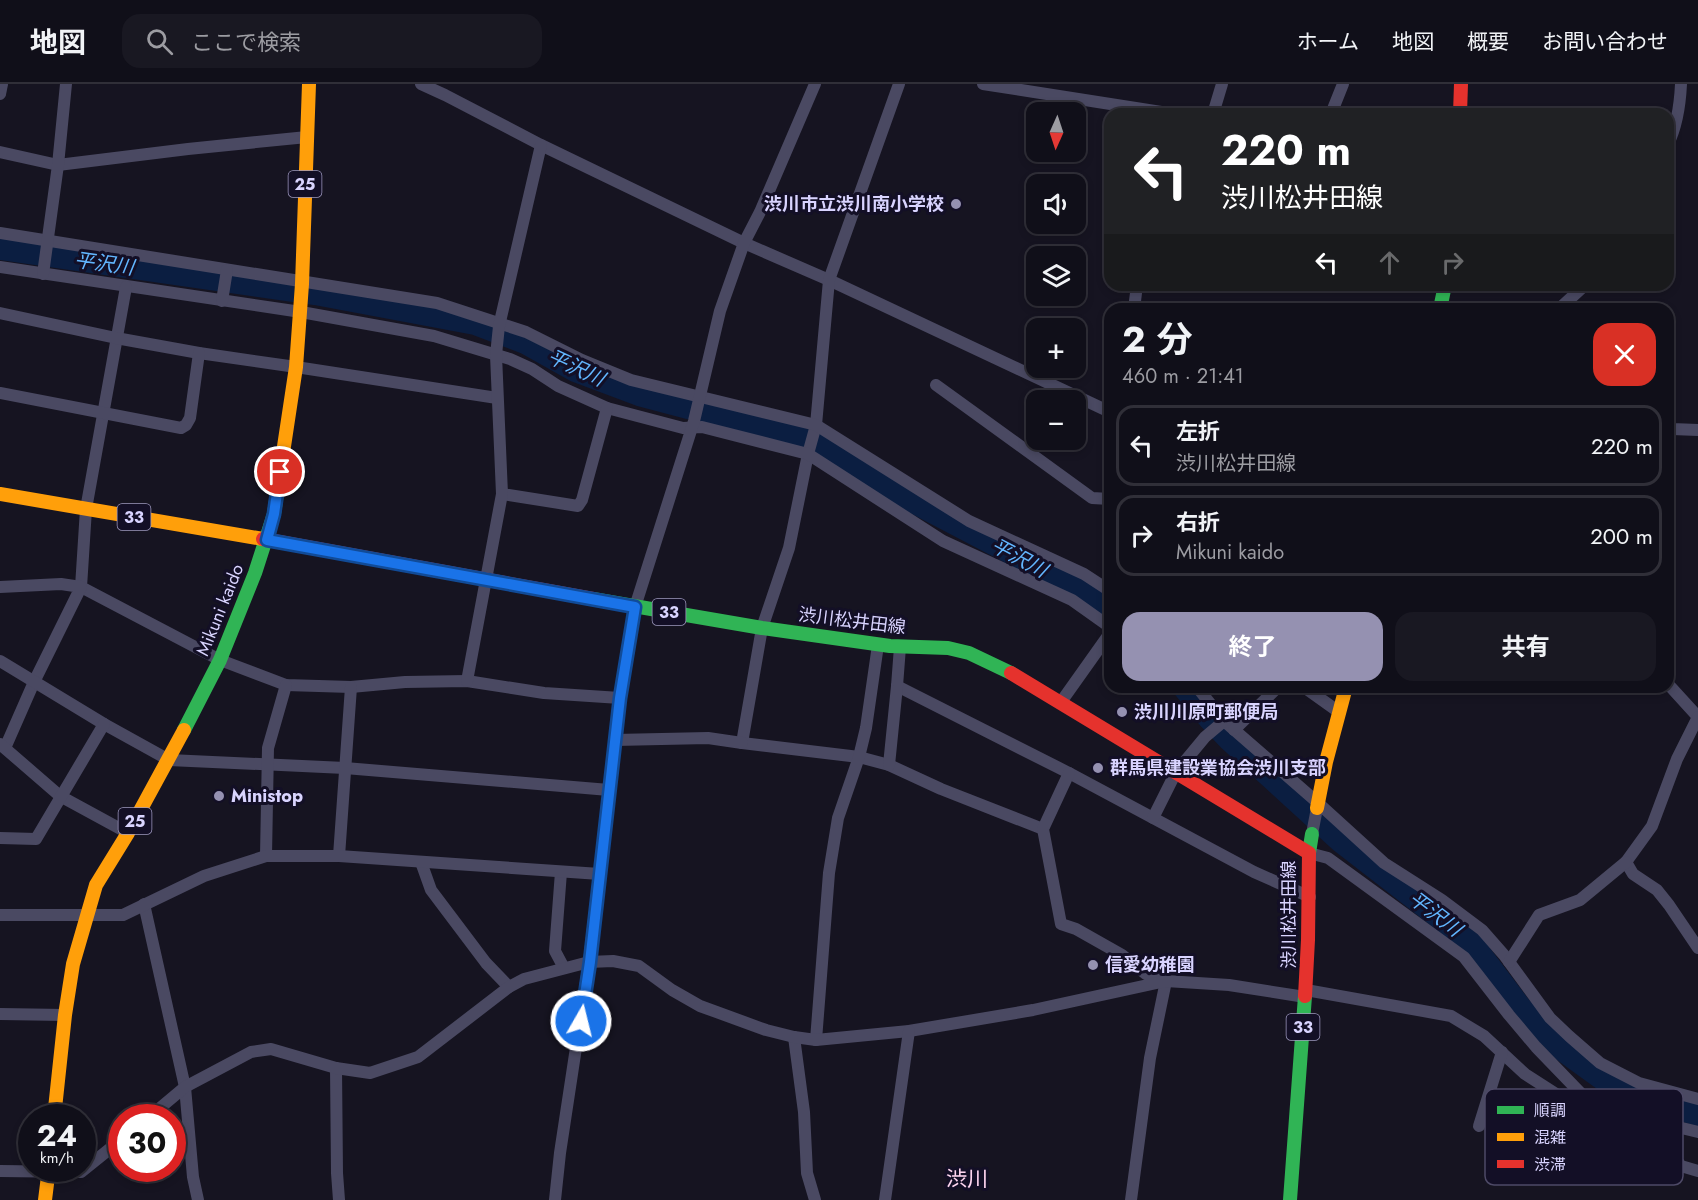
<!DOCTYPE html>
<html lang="ja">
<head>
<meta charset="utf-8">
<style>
  :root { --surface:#100f19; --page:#191822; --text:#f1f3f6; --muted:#9c9ca2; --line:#302f38; --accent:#9591b1 }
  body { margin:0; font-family:Jost,"Noto Sans JP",sans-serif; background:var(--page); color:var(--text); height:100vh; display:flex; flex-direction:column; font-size:22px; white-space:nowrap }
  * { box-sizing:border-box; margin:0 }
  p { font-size:20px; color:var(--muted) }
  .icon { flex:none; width:33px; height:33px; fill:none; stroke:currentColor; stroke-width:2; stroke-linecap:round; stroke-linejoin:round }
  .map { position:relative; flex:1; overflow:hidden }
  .drawer { position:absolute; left:1104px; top:219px; width:570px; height:390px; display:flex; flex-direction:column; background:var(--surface); border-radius:18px; box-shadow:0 3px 9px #0003,0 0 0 2px var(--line) }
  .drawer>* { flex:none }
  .banner { position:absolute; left:1104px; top:24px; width:570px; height:183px; border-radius:18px; box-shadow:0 3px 9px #0003,0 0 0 2px var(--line); background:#202124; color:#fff; overflow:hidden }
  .needle { width:39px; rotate:183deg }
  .fabs { position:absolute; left:1026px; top:18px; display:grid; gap:12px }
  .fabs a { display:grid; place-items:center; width:60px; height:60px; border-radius:12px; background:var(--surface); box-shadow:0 3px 9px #0003,0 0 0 2px var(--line); font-size:30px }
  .speed { position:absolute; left:18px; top:1020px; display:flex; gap:12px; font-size:30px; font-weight:700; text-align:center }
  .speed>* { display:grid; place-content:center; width:78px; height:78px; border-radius:50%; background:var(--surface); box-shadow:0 3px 9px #0003,0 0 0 2px var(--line); line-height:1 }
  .speed small { font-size:15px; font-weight:400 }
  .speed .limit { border:9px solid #d22; background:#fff; color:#111 }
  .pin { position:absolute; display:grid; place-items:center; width:51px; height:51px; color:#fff; margin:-26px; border:3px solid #fff; border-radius:50%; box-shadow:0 2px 6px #0007 }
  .me { position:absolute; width:66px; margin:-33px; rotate:8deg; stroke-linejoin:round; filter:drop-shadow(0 0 4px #0008) }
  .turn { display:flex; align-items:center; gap:21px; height:126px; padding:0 18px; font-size:27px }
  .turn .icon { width:78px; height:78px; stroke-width:2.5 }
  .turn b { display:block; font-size:42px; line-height:51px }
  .lanes { display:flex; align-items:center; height:57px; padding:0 18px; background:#0003; justify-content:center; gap:30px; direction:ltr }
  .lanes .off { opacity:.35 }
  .round { display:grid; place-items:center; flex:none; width:63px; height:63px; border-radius:18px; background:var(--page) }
  .summary { display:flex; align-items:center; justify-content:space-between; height:102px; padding:0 18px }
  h1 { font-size:36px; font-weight:700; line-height:45px }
  .action { display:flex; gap:12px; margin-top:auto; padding:12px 18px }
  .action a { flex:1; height:69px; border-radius:18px; background:var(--accent); color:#fff; font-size:24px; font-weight:700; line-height:69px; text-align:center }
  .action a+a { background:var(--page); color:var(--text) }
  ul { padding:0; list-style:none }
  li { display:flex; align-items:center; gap:18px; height:81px; margin:0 12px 9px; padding:0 6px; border:3px solid var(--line); border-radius:18px }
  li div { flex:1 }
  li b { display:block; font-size:22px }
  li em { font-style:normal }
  header { display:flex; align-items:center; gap:36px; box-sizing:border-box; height:84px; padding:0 30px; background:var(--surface); border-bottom:2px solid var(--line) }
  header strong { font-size:28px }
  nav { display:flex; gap:33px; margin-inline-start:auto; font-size:21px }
  .search { width:420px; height:54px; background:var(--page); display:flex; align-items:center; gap:15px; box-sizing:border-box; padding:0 21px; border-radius:18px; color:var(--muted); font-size:22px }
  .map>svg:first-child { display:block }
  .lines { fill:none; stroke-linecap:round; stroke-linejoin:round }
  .river { stroke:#0b1e41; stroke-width:22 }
  .street { stroke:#4a4962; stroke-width:12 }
  .fast { stroke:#30b455; stroke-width:14 }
  .slow { stroke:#ff9f0a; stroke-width:14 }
  .jam { stroke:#e5322d; stroke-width:14 }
  .route-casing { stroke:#114b97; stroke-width:15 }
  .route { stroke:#1a73e8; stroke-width:10 }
  .poi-dot { fill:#9591b1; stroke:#130f26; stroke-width:2 }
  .labels { text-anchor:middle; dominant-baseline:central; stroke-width:6; stroke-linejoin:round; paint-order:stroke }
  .shield { fill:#130f26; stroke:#9e99be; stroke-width:1.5 }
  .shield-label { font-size:16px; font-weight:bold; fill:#d9d4ff }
  .poi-label { font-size:18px; font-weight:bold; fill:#d9d4ff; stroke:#130f26; text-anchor:start }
  .street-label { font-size:18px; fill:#d9d4ff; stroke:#130f26 }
  .water-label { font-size:20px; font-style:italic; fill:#62b6ff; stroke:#130f26 }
  .quarter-label { font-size:21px; fill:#ffd6f0; stroke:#130f26 }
  .key { fill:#130f26; stroke:#4e4a67; stroke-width:1.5 }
  .key-label { font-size:16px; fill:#d9d4ff }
</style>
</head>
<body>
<header>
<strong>地図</strong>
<div class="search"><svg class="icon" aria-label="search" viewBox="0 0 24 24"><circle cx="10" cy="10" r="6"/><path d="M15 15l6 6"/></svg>ここで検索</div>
<nav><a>ホーム</a><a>地図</a><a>概要</a><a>お問い合わせ</a></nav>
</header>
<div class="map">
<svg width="1698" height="1116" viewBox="0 0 1698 1116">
  <rect width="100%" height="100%" fill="#161421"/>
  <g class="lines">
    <g class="river">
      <polyline points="0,165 315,210 475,240 525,259 575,287 639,311 798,353 832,366 903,413 1062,496 1104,520 1110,527"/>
      <polyline points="1183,603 1210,636 1228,655 1341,758 1474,861 1520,922 1562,966 1616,1005 1641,1015 1698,1031"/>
    </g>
    <g class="street">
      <polyline points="421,0 445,11 541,61 744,159 829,196 1110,328"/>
      <polyline points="899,0 829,196 816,341 808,370 789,464 762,544 742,659 859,673 889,681 941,705 1043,745"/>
      <polyline points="983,0 1174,30"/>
      <polyline points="0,10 2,0"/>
      <polyline points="1213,30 1222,0"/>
      <polyline points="1331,30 1343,0"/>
      <path d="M1668 60C1677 42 1680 21 1681 0"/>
      <polyline points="0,68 58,81 188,65 307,53"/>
      <polyline points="0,149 437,219 526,248 582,276 631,296 816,341 969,437 1084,490 1110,507"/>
      <polyline points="0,183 301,228 434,252 510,275 532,285 558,302 607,324 683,344 702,343 808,370 943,457 1072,516 1110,543"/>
      <polyline points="43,190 58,81 66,0"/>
      <polyline points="126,203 86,425 81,503 220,576 286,601 351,603 405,598 467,597 544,609 620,614"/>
      <polyline points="222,217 227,186"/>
      <polyline points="1134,225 1137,201"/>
      <polyline points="1559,225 1585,201"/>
      <polyline points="0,229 116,254 199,269 296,283 497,314"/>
      <polyline points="936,301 1092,414 1110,415"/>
      <polyline points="0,309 181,344 186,341 190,334 199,269"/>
      <polyline points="1668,343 1672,345 1698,346"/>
      <polyline points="502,410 578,422 582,416 607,324"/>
      <polyline points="0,503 61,500 81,503 34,598 5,664"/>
      <polyline points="0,577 104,640 169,676 345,684 609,706"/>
      <polyline points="467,597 502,410 496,271 499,242 541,61"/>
      <polyline points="1668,600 1698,633"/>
      <polyline points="897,602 1069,689 1254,788 1310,813"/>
      <polyline points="1197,603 1224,637 1317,718 1384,779 1442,816 1482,846 1504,871 1550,934 1569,952 1600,979 1639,999 1698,1015"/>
      <polyline points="1304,603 1339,628"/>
      <polyline points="1061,618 1110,549"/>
      <polyline points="1698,633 1677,675 1652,742 1626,778 1633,790 1657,806 1669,821 1698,864"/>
      <polyline points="1234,646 1278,603"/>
      <polyline points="615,656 708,654 742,659"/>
      <polyline points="0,660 60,712 128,749"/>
      <polyline points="889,681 897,602 900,563"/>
      <polyline points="1069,689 1043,745 1061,840 1076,845 1122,871 1146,890 1166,897 1150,974 1131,1116"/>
      <polyline points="1153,734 1176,688 1205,653 1224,637"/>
      <polyline points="1312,750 1317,724"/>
      <polyline points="0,754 36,755 104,640"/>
      <polyline points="1309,769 1328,774 1464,873 1509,931 1536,963 1592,1021"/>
      <polyline points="266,772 268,664 286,601"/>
      <polyline points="339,772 351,603"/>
      <polyline points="421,778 431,806 486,879 509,903"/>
      <polyline points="561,788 555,867 564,884"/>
      <polyline points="144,820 185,1003 193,1093 198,1116"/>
      <polyline points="0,831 123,831 204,792 266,772 339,772 600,790"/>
      <polyline points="1509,878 1539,831 1580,816 1626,778"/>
      <polyline points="1306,906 1451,932 1484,952 1525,990 1567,1017 1592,1021 1644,1035 1698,1048"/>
      <polyline points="0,930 65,931"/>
      <polyline points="794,953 804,1028 807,1089 815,1116"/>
      <polyline points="816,956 829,789 838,734 859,673 866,644 878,561"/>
      <polyline points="336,984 337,1089 339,1116"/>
      <polyline points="148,1034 185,1003 251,968 271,965 336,984 370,989 418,973 509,903 524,895 589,878 613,877 639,882 672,906 700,922 766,946 794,953 816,956 909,947 1033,926 1166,897 1229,901 1305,913"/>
      <polyline points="1644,1035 1681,1082 1698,1087"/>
      <polyline points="1479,1042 1502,968"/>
      <polyline points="0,1087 81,1088 122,1055"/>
      <polyline points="555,1116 560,1069 589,878 620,614 635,523 694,337 720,227 744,159 760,128 815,0"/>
      <polyline points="885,1116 909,947"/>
    </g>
    <g class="fast">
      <polyline points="1440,225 1445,201"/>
      <polyline points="593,515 762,544 890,562 948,564 969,569 1011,589"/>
      <polyline points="184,646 220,576 255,489 274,430 283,369"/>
      <polyline points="1309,769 1312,750"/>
      <polyline points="1290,1116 1305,912"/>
    </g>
    <g class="slow">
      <polyline points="283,369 296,283 302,200 309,0"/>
      <polyline points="0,410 263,455"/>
      <polyline points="1317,724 1326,678 1346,603"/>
      <polyline points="54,1034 65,931 73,880 96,801 128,749 184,646"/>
      <polyline points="45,1116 49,1084"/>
    </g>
    <g class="jam">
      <polyline points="1460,30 1461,0"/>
      <polyline points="263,455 593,515"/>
      <polyline points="1011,589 1309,769 1308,856 1305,912"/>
    </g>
  </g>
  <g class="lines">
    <g class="route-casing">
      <polyline id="route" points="280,388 274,430 267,456 635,523 620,614 590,878 581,937"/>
    </g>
    <use href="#route" class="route"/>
  </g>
  <g class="poi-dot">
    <circle cx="956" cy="120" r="6"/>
    <circle cx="1122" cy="628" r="6"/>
    <circle cx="1098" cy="684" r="6"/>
    <circle cx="219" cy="712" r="6"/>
    <circle cx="1093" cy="881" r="6"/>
  </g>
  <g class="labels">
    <g class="shield">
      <rect x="288.5" y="87" width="33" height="26" rx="4.5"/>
      <rect x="117.5" y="420" width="33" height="26" rx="4.5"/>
      <rect x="652.5" y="515" width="33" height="26" rx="4.5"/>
      <rect x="118.5" y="724" width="33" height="26" rx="4.5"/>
      <rect x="1286.5" y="930" width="33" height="26" rx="4.5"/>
    </g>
    <g class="shield-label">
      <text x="305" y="100">25</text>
      <text x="134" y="433">33</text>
      <text x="669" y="528">33</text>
      <text x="135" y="737">25</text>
      <text x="1303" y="943">33</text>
    </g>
    <g class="poi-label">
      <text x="944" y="120" text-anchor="end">渋川市立渋川南小学校</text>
      <text x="1134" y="628">渋川川原町郵便局</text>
      <text x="1110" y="684">群馬県建設業協会渋川支部</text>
      <text x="231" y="712">Ministop</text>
      <text x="1105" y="881">信愛幼稚園</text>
    </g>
    <g class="street-label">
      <text transform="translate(220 526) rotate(-68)">Mikuni kaido</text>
      <text transform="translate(852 537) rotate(7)">渋川松井田線</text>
      <text transform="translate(1289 831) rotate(-90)">渋川松井田線</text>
    </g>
    <g class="water-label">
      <text transform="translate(104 180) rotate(8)">平沢川</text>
      <text transform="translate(576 284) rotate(25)">平沢川</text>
      <text transform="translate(1019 474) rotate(28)">平沢川</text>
      <text transform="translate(1435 830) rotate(37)">平沢川</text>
    </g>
    <g class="quarter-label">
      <text x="967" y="1095">渋川</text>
    </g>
  </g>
  <rect x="1485" y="1005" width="198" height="96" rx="9" class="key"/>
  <rect x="1497" y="1022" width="27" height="8" fill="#30b455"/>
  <rect x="1497" y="1049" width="27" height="8" fill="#ff9f0a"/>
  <rect x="1497" y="1076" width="27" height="8" fill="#e5322d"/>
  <g class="key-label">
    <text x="1534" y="1032">順調</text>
    <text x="1534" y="1059">混雑</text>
    <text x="1534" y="1086">渋滞</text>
  </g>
</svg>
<div class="fabs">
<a><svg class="needle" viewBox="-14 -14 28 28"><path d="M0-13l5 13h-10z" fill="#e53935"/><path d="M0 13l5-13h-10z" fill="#9c9ca2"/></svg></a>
<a><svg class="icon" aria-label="sound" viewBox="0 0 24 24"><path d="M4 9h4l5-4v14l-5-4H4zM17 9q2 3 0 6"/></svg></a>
<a><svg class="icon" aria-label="layers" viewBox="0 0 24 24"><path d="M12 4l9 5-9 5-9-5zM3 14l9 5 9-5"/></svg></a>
<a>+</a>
<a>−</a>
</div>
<div class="speed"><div>24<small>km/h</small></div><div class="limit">30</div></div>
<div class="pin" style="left:280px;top:388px;background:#d93025"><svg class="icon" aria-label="arrive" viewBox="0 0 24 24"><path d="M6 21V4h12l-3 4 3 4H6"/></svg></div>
<svg class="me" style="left:581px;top:937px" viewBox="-20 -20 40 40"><circle r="17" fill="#1a73e8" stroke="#fff" stroke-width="3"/><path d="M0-11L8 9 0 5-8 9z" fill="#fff"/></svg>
<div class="banner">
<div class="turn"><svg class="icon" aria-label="left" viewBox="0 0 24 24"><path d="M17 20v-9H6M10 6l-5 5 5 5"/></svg><div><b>220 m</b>渋川松井田線</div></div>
<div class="lanes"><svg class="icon" aria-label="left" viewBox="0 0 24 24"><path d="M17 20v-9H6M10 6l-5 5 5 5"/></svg><svg class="icon off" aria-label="ahead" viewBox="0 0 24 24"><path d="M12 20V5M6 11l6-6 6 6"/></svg><svg class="icon off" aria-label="right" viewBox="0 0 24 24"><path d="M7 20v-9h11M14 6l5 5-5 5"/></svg></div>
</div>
<section class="drawer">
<div class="summary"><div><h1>2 分</h1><p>460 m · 21:41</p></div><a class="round" style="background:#d93025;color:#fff"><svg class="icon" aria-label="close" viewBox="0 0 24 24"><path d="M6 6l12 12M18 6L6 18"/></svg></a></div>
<ul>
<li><svg class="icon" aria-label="left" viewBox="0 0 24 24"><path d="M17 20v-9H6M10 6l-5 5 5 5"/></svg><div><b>左折</b><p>渋川松井田線</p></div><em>220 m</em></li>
<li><svg class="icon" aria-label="right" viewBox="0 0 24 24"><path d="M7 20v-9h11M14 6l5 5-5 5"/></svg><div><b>右折</b><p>Mikuni kaido</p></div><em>200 m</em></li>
</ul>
<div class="action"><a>終了</a><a>共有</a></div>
</section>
</div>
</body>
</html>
